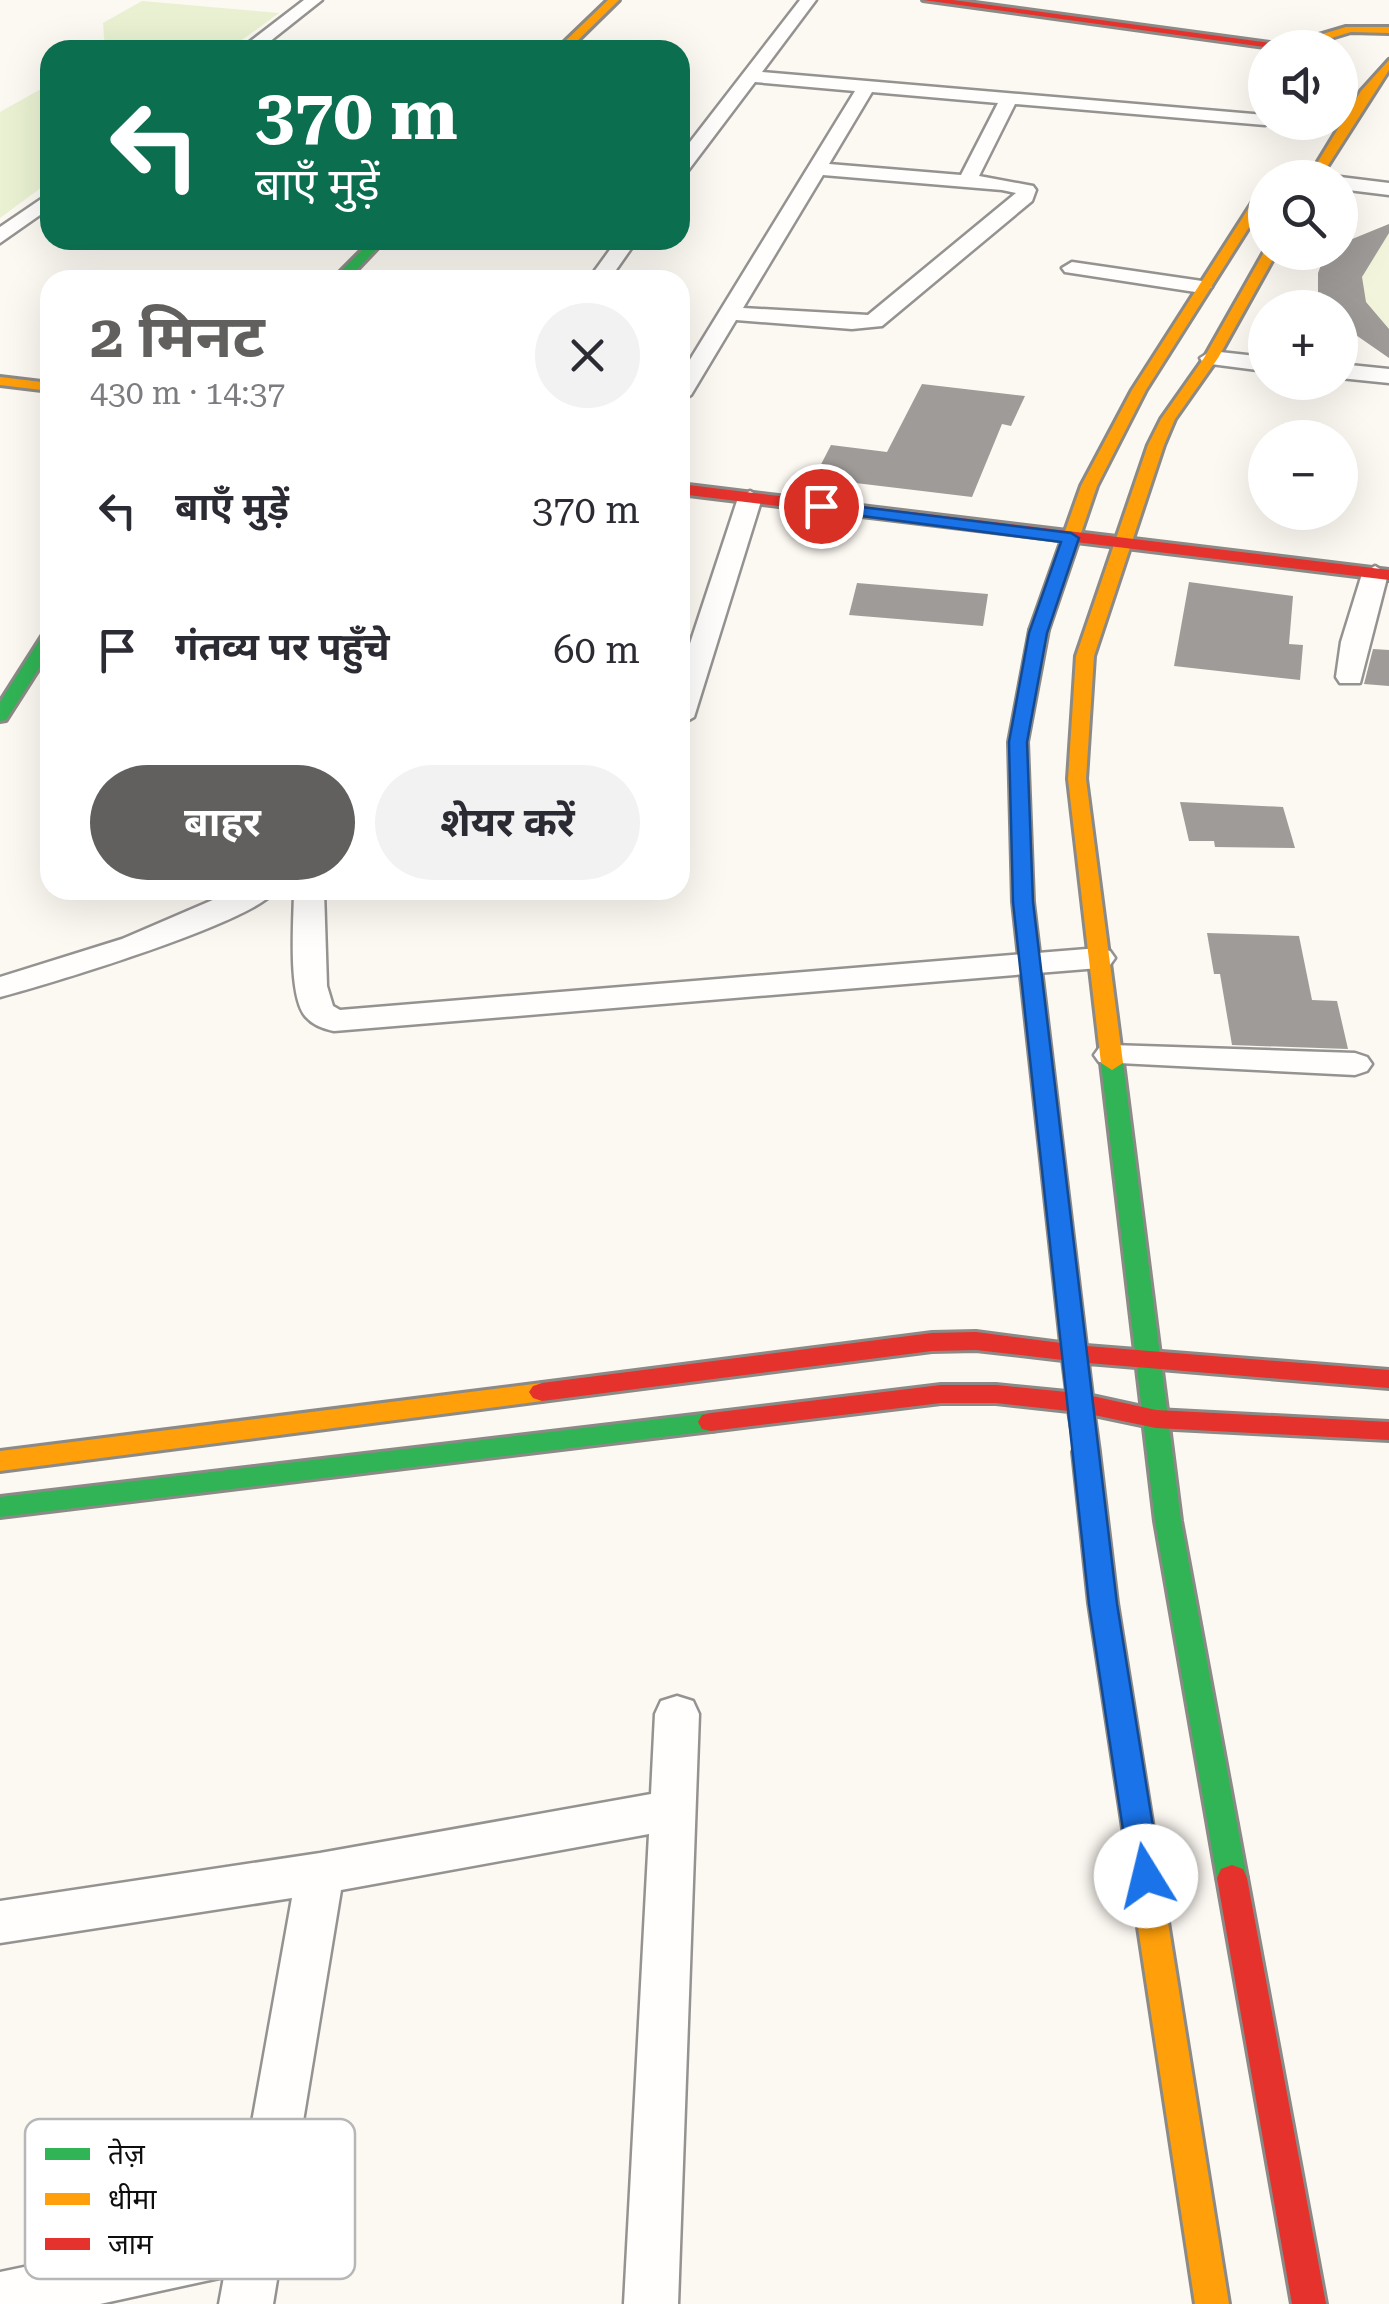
<!DOCTYPE html>
<html lang="hi">
<head>
<meta charset="utf-8">
<style>
  :root { --surface:#fff; --page:#f2f2f3; --text:#2b2b33; --muted:#7c7c81; --accent:#61605e }
  body { margin:0; font-family:"Roboto Serif","Noto Sans Devanagari",serif; background:var(--page); color:var(--text); height:100vh; display:flex; flex-direction:column; font-size:38px; white-space:nowrap }
  * { box-sizing:border-box; margin:0 }
  p { font-size:32px; color:var(--muted) }
  .icon { flex:none; width:55px; height:55px; fill:none; stroke:currentColor; stroke-width:2; stroke-linecap:round; stroke-linejoin:round }
  .map { position:relative; flex:1; overflow:hidden }
  .drawer { position:absolute; left:40px; top:270px; width:650px; height:630px; display:flex; flex-direction:column; background:var(--surface); border-radius:30px; box-shadow:0 10px 40px #0002 }
  .drawer>* { flex:none }
  .top-card { position:absolute; left:40px; top:40px; width:650px; height:210px; border-radius:30px; box-shadow:0 10px 40px #0002; background:#0b6e4f; color:#fff; overflow:hidden }
  .tools { position:absolute; left:1248px; top:30px; display:grid; gap:20px }
  .tools a { display:grid; place-items:center; width:110px; height:110px; border-radius:50%; background:var(--surface); box-shadow:0 10px 40px #0002; font-size:50px }
  .pin { position:absolute; display:grid; place-items:center; width:85px; height:85px; color:#fff; margin:-42px; border:5px solid #fff; border-radius:50%; box-shadow:0 2px 10px #0007 }
  .me { position:absolute; width:110px; margin:-55px; rotate:351deg; stroke-linejoin:round; filter:drop-shadow(0 0 8px #0008) }
  .turn { display:flex; align-items:center; gap:35px; height:210px; padding:0 50px; font-size:45px }
  .turn .icon { width:130px; height:130px; stroke-width:2.5 }
  .turn b { display:block; font-size:70px; line-height:85px }
  .round { display:grid; place-items:center; flex:none; width:105px; height:105px; border-radius:52px; background:var(--page) }
  .summary { display:flex; align-items:center; justify-content:space-between; height:170px; padding:0 50px }
  h1 { font-size:60px; font-weight:700; line-height:75px; color:var(--accent) }
  .action { display:flex; gap:20px; margin-top:auto; padding:20px 50px }
  .action a { flex:1; height:115px; border-radius:60px; background:var(--accent); color:#fff; font-size:40px; font-weight:700; line-height:115px; text-align:center }
  .action a+a { background:var(--page); color:var(--text) }
  ul { padding:0; list-style:none }
  li { display:flex; align-items:center; gap:30px; height:140px; padding:0 50px }
  li div { flex:1 }
  li b { display:block; font-size:38px }
  li em { font-style:normal }
  .map>svg:first-child { display:block }
  .green { fill:#e9f1d2 }
  .pitch { fill:#f2f5dc }
  .building { fill:#9f9b98 }
  .lines { fill:none; stroke-linecap:round; stroke-linejoin:round }
  .street-casing { stroke:#959391; stroke-width:5 }
  .fast-casing { stroke:#8c8a87; stroke-width:6 }
  .slow-casing { stroke:#8c8a87; stroke-width:6 }
  .jam-casing { stroke:#8c8a87; stroke-width:6 }
  .street { fill:#fffefd; fill-rule:evenodd }
  .fast { fill:#30b455; fill-rule:evenodd }
  .slow { fill:#ff9f0a; fill-rule:evenodd }
  .jam { fill:#e5322d; fill-rule:evenodd }
  .route { fill:#1a73e8; stroke:#114b97; stroke-width:2.5 }
  .key { fill:#fff; stroke:#b7b7b7; stroke-width:2.5 }
  .key-label { font-size:28px; fill:#0e0e0e }
</style>
</head>
<body>
<div class="map">
<svg width="1389" height="2304" viewBox="0 0 1389 2304">
  <rect width="100%" height="100%" fill="#fcf8f2"/>
  <g class="green">
    <polygon points="142,1 279,13 228,50 105,50 103,23"/>
    <polygon points="50,84 50,181 0,218 0,112"/>
  </g>
  <path class="pitch" d="M1389 224V353L1340 324V308L1325 307C1312 291 1319 271 1326 253L1340 252V244Z"/>
  <g class="building">
    <polygon points="1389,224 1389,233 1362,277 1366,302 1389,329 1389,358 1340,324 1340,308 1325,308 1318,298 1318,273 1326,252 1340,252 1340,244"/>
    <polygon points="922,384 1025,396 1011,426 1002,424 972,497 814,478 831,445 887,452"/>
    <polygon points="1189,582 1293,596 1289,644 1303,645 1300,680 1174,666"/>
    <polygon points="857,583 988,594 983,626 849,615"/>
    <polygon points="1373,649 1389,650 1389,686 1364,684"/>
    <polygon points="1180,802 1283,807 1295,848 1215,847 1214,841 1189,841"/>
    <polygon points="1207,933 1299,936 1312,1000 1337,1001 1348,1049 1232,1045 1220,974 1214,974"/>
  </g>
  <g class="lines">
    <g class="street-casing">
      <g id="street">
        <polygon points="304,0 322,0 259,50 239,50"/>
        <path d="M800 0H816L762 72 1265 115V122H1272L1265 125 1015 104 979 176 1033 186 1036 190 1032 201 882 326 852 329 736 320 691 395 680 402V376L855 91 755 82 687 172 680 174V155ZM872 92 998 103 961 175 829 164ZM823 175 1002 190 1016 193 868 315 743 308Z"/>
        <polygon points="1283,122 1318,122 1319,124 1310,130"/>
        <polygon points="1340,177 1389,183 1389,195 1340,189"/>
        <polygon points="50,193 50,208 0,243 0,227"/>
        <polygon points="617,240 637,240 609,280 588,280"/>
        <polygon points="1072,262 1202,281 1212,287 1202,293 1065,272 1062,268"/>
        <polygon points="1211,351 1265,357 1265,371 1203,363 1200,358"/>
        <polygon points="1340,364 1389,369 1389,383 1340,378"/>
        <polygon points="750,491 762,498 694,717 680,725 680,674 738,498"/>
        <polygon points="1375,566 1388,574 1360,683 1340,683 1336,677 1341,642 1362,574"/>
        <path d="M236 890H276C255 922 46 985 0 997V977L122 939Z"/>
        <path d="M294 890H324L327 986 333 1006 340 1010 1099 948 1110 951 1115 958 1110 965 1099 968 334 1031C324 1029 313 1025 306 1017 287 996 294 918 294 890Z"/>
        <polygon points="1111,1045 1355,1053 1367,1057 1372,1064 1367,1071 1355,1075 1099,1062 1094,1055 1099,1048"/>
        <polygon points="677,1696 693,1701 699,1714 678,2304 624,2304 649,1834 341,1890 273,2304 219,2304 224,2277 100,2304 0,2304 0,2272 234,2223 292,1898 0,1943 0,1901 320,1853 651,1794 655,1714 661,1701"/>
      </g>
    </g>
    <g class="fast-casing">
      <g id="fast">
        <polygon points="372,240 385,240 347,280 332,280"/>
        <polygon points="50,632 50,651 6,720 0,721 0,702 44,633"/>
        <polygon points="1112,1056 1123,1063 1181,1521 1247,1878 1243,1887 1232,1891 1221,1887 1217,1878 1155,1521 1101,1063"/>
        <polygon points="711,1413 720,1415 724,1422 720,1429 711,1431 0,1517 0,1497"/>
      </g>
    </g>
    <g class="slow-casing">
      <g id="slow">
        <polygon points="608,0 619,0 568,50 556,50"/>
        <polygon points="1346,27 1389,27 1389,33 1351,32 1328,39 1328,48 1318,48 1319,35"/>
        <polygon points="1389,60 1389,70 1320,178 1308,178 1361,91"/>
        <polygon points="1265,188 1265,202 1146,390 1097,486 1048,630 1039,635 1033,634 1030,630 1081,486 1132,390 1259,192"/>
        <polygon points="1264,252 1277,252 1218,358 1175,419 1164,445 1094,656 1086,779 1123,1063 1112,1070 1101,1063 1068,779 1076,656 1148,445 1161,419 1204,358"/>
        <polygon points="0,377 50,383 50,391 0,385"/>
        <polygon points="542,1383 551,1386 555,1392 551,1398 542,1401 0,1471 0,1451"/>
        <polygon points="1086,1442 1095,1445 1099,1452 1117,1603 1229,2304 1195,2304 1089,1603 1073,1452 1077,1445"/>
      </g>
    </g>
    <g class="jam-casing">
      <g id="jam">
        <polygon points="923,0 953,0 1307,48 1272,48"/>
        <polygon points="680,484 1389,570 1389,580 680,494"/>
        <polygon points="1039,625 1048,630 1027,742 1033,902 1086,1346 1389,1370 1389,1388 1088,1363 1092,1396 1156,1410 1389,1422 1389,1440 1156,1428 1094,1415 1099,1452 1095,1459 1077,1459 1069,1411 996,1403 941,1403 711,1431 702,1429 698,1422 702,1415 711,1413 941,1385 996,1385 1067,1392 1063,1360 976,1350 932,1351 542,1401 533,1398 529,1392 533,1386 542,1383 932,1333 976,1332 1061,1343 1013,902 1009,742 1030,630"/>
        <polygon points="1232,1865 1243,1869 1247,1878 1326,2304 1292,2304 1217,1878 1221,1869"/>
      </g>
    </g>
    <use href="#street" class="street"/>
    <use href="#fast" class="fast"/>
    <use href="#slow" class="slow"/>
    <use href="#jam" class="jam"/>
  </g>
  <polygon class="route" points="821,502 1071,533 1079,538 1047,633 1027,742 1033,902 1117,1604 1161,1876 1156,1885 1146,1889 1135,1885 1130,1876 1089,1604 1013,902 1009,742 1029,633 1061,542 816,510 813,506"/>
  <rect x="25" y="2119" width="330" height="160" rx="15" class="key"/>
  <rect x="45" y="2148" width="45" height="12" fill="#30b455"/>
  <rect x="45" y="2193" width="45" height="12" fill="#ff9f0a"/>
  <rect x="45" y="2238" width="45" height="12" fill="#e5322d"/>
  <g class="key-label">
    <text x="108" y="2164">तेज़</text>
    <text x="108" y="2209">धीमा</text>
    <text x="108" y="2254">जाम</text>
  </g>
</svg>
<div class="tools">
<a><svg class="icon" aria-label="sound" viewBox="0 0 24 24"><path d="M4 9h4l5-4v14l-5-4H4zM17 9q2 3 0 6"/></svg></a>
<a><svg class="icon" aria-label="search" viewBox="0 0 24 24"><circle cx="10" cy="10" r="6"/><path d="M15 15l6 6"/></svg></a>
<a>+</a>
<a>−</a>
</div>
<div class="pin" style="left:821px;top:506px;background:#d93025"><svg class="icon" aria-label="arrive" viewBox="0 0 24 24"><path d="M6 21V4h12l-3 4 3 4H6"/></svg></div>
<svg class="me" style="left:1146px;top:1876px" viewBox="-20 -20 40 40"><circle r="19" fill="#fff"/><path d="M0-13L10 11 0 6-10 11z" fill="#1a73e8"/></svg>
<div class="top-card">
<div class="turn"><svg class="icon" aria-label="left" viewBox="0 0 24 24"><path d="M17 20v-9H6M10 6l-5 5 5 5"/></svg><div><b>370 m</b>बाएँ मुड़ें</div></div>
</div>
<section class="drawer">
<div class="summary"><div><h1>2 मिनट</h1><p>430 m · 14:37</p></div><a class="round"><svg class="icon" aria-label="close" viewBox="0 0 24 24"><path d="M6 6l12 12M18 6L6 18"/></svg></a></div>
<ul>
<li><svg class="icon" aria-label="left" viewBox="0 0 24 24"><path d="M17 20v-9H6M10 6l-5 5 5 5"/></svg><div><b>बाएँ मुड़ें</b></div><em>370 m</em></li>
<li><svg class="icon" aria-label="arrive" viewBox="0 0 24 24"><path d="M6 21V4h12l-3 4 3 4H6"/></svg><div><b>गंतव्य पर पहुँचे</b></div><em>60 m</em></li>
</ul>
<div class="action"><a>बाहर</a><a>शेयर करें</a></div>
</section>
</div>
</body>
</html>
